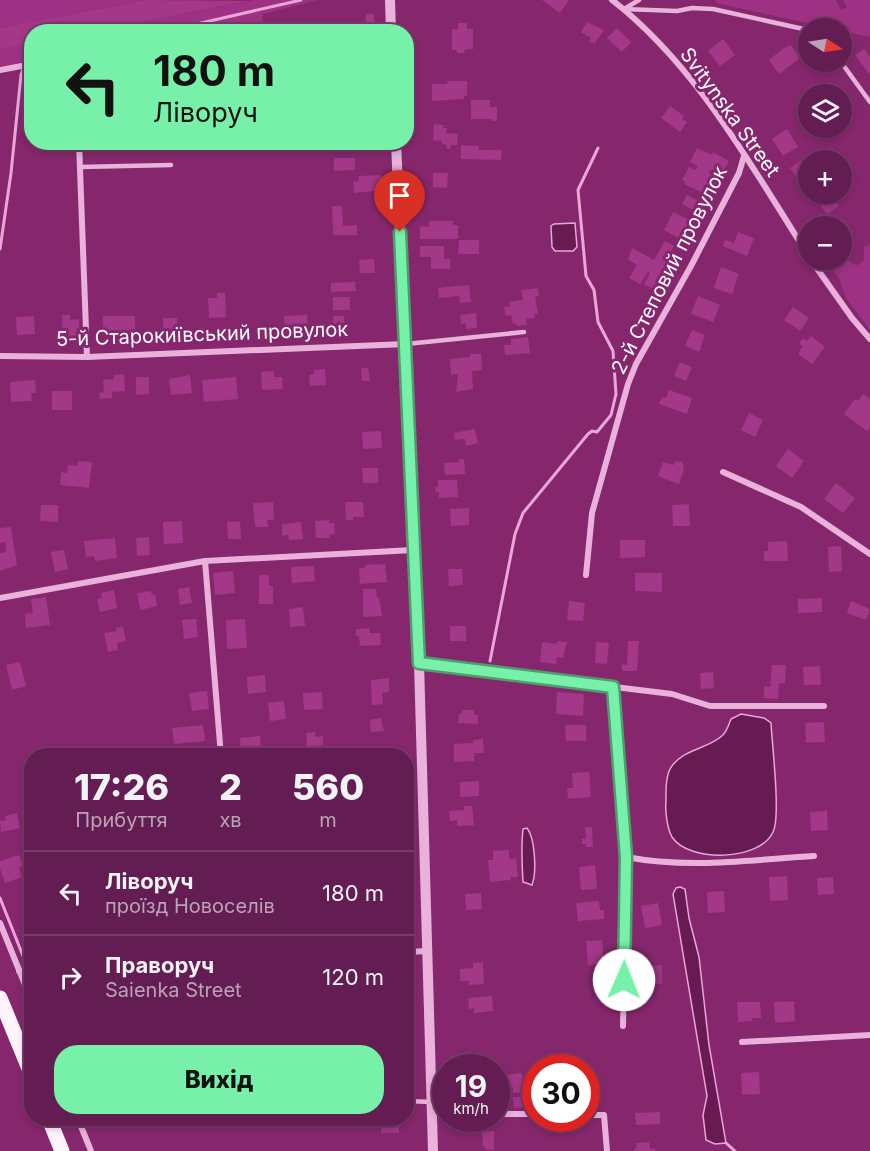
<!DOCTYPE html>
<html lang="uk">
<head>
<meta charset="utf-8">
<style>
  :root { --surface:#641d52; --page:#6a2659; --text:#f1f3f6; --muted:#bba2b8; --line:#783b69; --accent:#77f1a9 }
  body { margin:0; font-family:Inter,sans-serif; background:var(--page); color:var(--text); height:100vh; display:flex; flex-direction:column; font-size:22px; white-space:nowrap }
  * { box-sizing:border-box; margin:0 }
  p { font-size:20px; color:var(--muted) }
  .icon { flex:none; width:33px; height:33px; fill:none; stroke:currentColor; stroke-width:2; stroke-linecap:round; stroke-linejoin:round }
  .map { position:relative; flex:1; overflow:hidden }
  .side { position:absolute; left:24px; top:748px; width:390px; height:378px; display:flex; flex-direction:column; background:var(--surface); border-radius:24px; box-shadow:0 3px 9px #0003,0 0 0 2px var(--line) }
  .side>* { flex:none }
  .top-card { position:absolute; left:24px; top:24px; width:390px; height:126px; border-radius:24px; box-shadow:0 3px 9px #0003,0 0 0 2px var(--line); background:#77f1a9; color:#111; overflow:hidden }
  .needle { width:39px; rotate:102deg }
  .fabs { position:absolute; left:798px; top:18px; display:grid; gap:12px }
  .fabs a { display:grid; place-items:center; width:54px; height:54px; border-radius:50%; background:var(--surface); box-shadow:0 3px 9px #0003,0 0 0 2px var(--line); font-size:30px }
  .speed { position:absolute; left:432px; top:1054px; display:flex; gap:12px; font-size:30px; font-weight:700; text-align:center }
  .speed>* { display:grid; place-content:center; width:78px; height:78px; border-radius:50%; background:var(--surface); box-shadow:0 3px 9px #0003,0 0 0 2px var(--line); line-height:1 }
  .speed small { font-size:15px; font-weight:400 }
  .speed .limit { border:9px solid #d22; background:#fff; color:#111 }
  .pin { position:absolute; display:grid; place-items:center; width:51px; height:51px; color:#fff; margin:-62px -26px; border-radius:50% 50% 50% 0; rotate:-45deg; box-shadow:0 0 6px #0007 }
  .pin .icon { rotate:45deg }
  .me { position:absolute; width:66px; margin:-33px; rotate:1deg; stroke-linejoin:round; filter:drop-shadow(0 0 4px #0008) }
  .turn { display:flex; align-items:center; gap:21px; height:126px; padding:0 30px; font-size:27px }
  .turn .icon { width:78px; height:78px; stroke-width:2.5 }
  .turn b { display:block; font-size:42px; line-height:51px }
  .eta { display:flex; justify-content:space-evenly; align-items:center; height:102px; text-align:center }
  .eta b { font-size:36px; font-weight:800; line-height:42px }
  .primary-button { display:flex; gap:12px; margin-top:auto; padding:12px 30px }
  .primary-button a { flex:1; height:69px; border-radius:24px; background:var(--accent); color:#111; font-size:24px; font-weight:800; line-height:69px; text-align:center }
  ul { padding:0; list-style:none }
  li { display:flex; align-items:center; gap:18px; height:84px; padding:0 30px; border-top:2px solid var(--line) }
  li div { flex:1 }
  li b { display:block; font-size:22px }
  li em { font-style:normal }
  .map>svg:first-child { display:block }
  .green { fill:#9e3183 }
  .water { fill:#671b52; stroke:#e9a6d9; stroke-width:1.5 }
  .lines { fill:none; stroke-linecap:round; stroke-linejoin:round }
  .stream { stroke:#e9a6d9; stroke-width:3 }
  .building { fill:#a33788 }
  .service { stroke:#e8b2db; stroke-width:4.5 }
  .minor { stroke:#e8b2db; stroke-width:6 }
  .tertiary { stroke:#e8b2db; stroke-width:10 }
  .primary { stroke:#fef4fb; stroke-width:15 }
  .route-casing { stroke:#4d9d6e; stroke-width:15 }
  .route { stroke:#77f1a9; stroke-width:10 }
  .labels { text-anchor:middle; dominant-baseline:central; stroke-width:6; stroke-linejoin:round; paint-order:stroke }
  .street-label { font-size:20px; fill:#fff; stroke:#86276d }
</style>
</head>
<body>
<div class="map">
<svg width="870" height="1151" viewBox="0 0 870 1151">
  <rect width="100%" height="100%" fill="#86276d"/>
  <g class="green">
    <polygon points="0,0 146,0 0,28"/>
    <polygon points="254,0 318,0 263,14 262,31 92,32"/>
    <polygon points="715,0 836,0 841,10 847,7 843,0 870,0 870,37 842,31 842,28 830,28 716,3"/>
    <polygon points="31,43 31,61 0,66 0,50"/>
    <polygon points="870,244 870,330 846,298 839,278 824,260 842,260 842,255 853,264 858,265 864,260 864,247"/>
  </g>
  <g class="water">
    <polygon points="575,223 577,247 573,251 555,251 552,247 551,226 554,224"/>
    <path d="M741 714 764 718 771 723C772 744 781 817 773 832 760 861 689 863 672 837 667 828 665 811 666 801 666 791 665 778 670 769 681 749 707 750 723 735 727 731 729 724 731 719Z"/>
    <path d="M527 828C535 838 537 872 532 885L523 882C522 865 521 846 523 829Z"/>
    <polygon points="680,887 685,889 689,918 699,957 709,1045 726,1143 715,1144 706,1140 703,1115 707,1096 673,894 676,888"/>
  </g>
  <g class="lines">
    <g class="stream">
      <polyline points="162,32 301,0"/>
      <polyline points="0,249 11,173 21,75 26,61 32,57"/>
      <polyline points="490,661 515,534 523,513 588,434 592,431 597,432 611,415 616,394 613,351 598,322 594,290 586,276 578,190 598,148"/>
      <polyline points="0,898 25,961"/>
      <polyline points="726,1143 735,1151"/>
    </g>
  </g>
  <g class="building">
    <polygon points="146,0 248,1 92,32 32,32 32,43 0,50 0,28"/>
    <polygon points="542,0 569,0 560,13"/>
    <polygon points="366,14 374,14 375,29 365,29"/>
    <polygon points="587,22 604,30 594,44 589,41 591,38 581,32"/>
    <polygon points="458,23 467,23 467,29 473,29 473,49 464,50 465,53 457,53 457,50 452,50 452,29 458,29"/>
    <polygon points="617,28 631,42 622,52 607,38"/>
    <polygon points="723,39 735,55 720,66 708,51"/>
    <polygon points="791,45 800,58 779,74 769,60 784,48"/>
    <polygon points="864,49 870,57 870,75 855,55"/>
    <polygon points="447,81 467,81 467,96 464,96 464,99 432,101 432,84 448,84"/>
    <polygon points="471,100 490,100 490,107 497,107 497,121 492,121 492,119 471,119"/>
    <polygon points="670,106 684,116 682,119 687,122 680,132 661,118"/>
    <polygon points="434,124 444,125 443,128 447,128 446,133 458,134 457,145 451,145 450,149 447,149 447,145 442,144 442,141 433,140"/>
    <polygon points="787,129 798,147 783,156 772,139"/>
    <polygon points="461,145 479,146 479,150 502,150 501,160 461,159"/>
    <polygon points="697,148 712,155 713,152 729,161 721,176 710,170 709,173 719,179 710,196 684,184 685,181 682,180 689,167 695,170 698,166 690,162"/>
    <polygon points="805,157 808,162 808,179 802,184 790,168"/>
    <polygon points="334,158 355,158 355,170 334,171"/>
    <polygon points="433,173 448,173 447,188 433,187"/>
    <polygon points="381,175 381,189 375,189 375,191 354,193 353,182 359,181 359,176"/>
    <polygon points="811,194 829,194 839,206 827,214"/>
    <polygon points="687,195 702,203 700,207 703,208 700,214 682,204"/>
    <polygon points="332,206 342,206 343,226 357,225 357,235 333,235"/>
    <polygon points="673,212 690,220 682,240 664,230"/>
    <polygon points="429,221 453,221 453,225 458,225 458,239 420,239 420,226 429,227"/>
    <polygon points="738,232 754,238 747,256 723,246 725,240 734,243"/>
    <polygon points="459,240 479,240 479,254 458,254"/>
    <polygon points="665,241 674,246 669,254 671,256 656,284 660,286 657,291 644,284 650,273 648,272 640,284 629,278 637,265 628,259 632,248 654,260"/>
    <polygon points="420,246 444,246 444,259 450,259 450,269 431,269 431,257 420,257"/>
    <polygon points="374,259 375,273 360,273 359,260"/>
    <polygon points="721,267 739,274 732,294 714,288"/>
    <polygon points="355,282 356,291 331,292 331,283"/>
    <polygon points="469,285 471,302 460,303 459,296 439,298 438,288"/>
    <polygon points="538,288 539,296 535,297 538,314 534,314 535,318 526,319 527,325 517,326 516,323 513,324 511,315 506,316 504,307 510,306 509,302 523,300 521,290"/>
    <polygon points="217,293 225,293 226,317 209,318 208,298 217,298"/>
    <polygon points="698,296 720,305 713,322 691,314"/>
    <rect x="333" y="297" width="17" height="13"/>
    <polygon points="793,307 809,318 800,331 784,320"/>
    <polygon points="476,313 477,328 466,329 466,323 461,324 460,315"/>
    <polygon points="62,315 70,315 70,320 79,319 79,338 63,339"/>
    <polygon points="307,315 308,329 285,332 284,316"/>
    <polygon points="34,316 35,334 17,335 16,317"/>
    <polygon points="103,316 135,316 135,332 117,332 117,335 103,335"/>
    <rect x="333" y="316" width="11" height="20"/>
    <polygon points="163,318 177,318 177,336 164,336"/>
    <polygon points="692,330 705,335 699,352 685,346"/>
    <polygon points="811,336 825,347 812,364 798,354 803,346 799,344 803,338 807,341"/>
    <polygon points="528,337 530,353 505,355 504,345 511,345 511,339"/>
    <polygon points="470,354 481,354 482,370 472,371 473,389 456,392 458,374 451,375 450,359 470,357"/>
    <polygon points="680,362 692,367 686,381 674,376"/>
    <polygon points="361,368 368,368 370,381 362,381"/>
    <polygon points="325,369 326,385 310,386 309,375 314,374 314,370"/>
    <polygon points="274,371 274,377 282,377 283,389 262,390 261,372"/>
    <polygon points="124,374 125,391 112,392 112,398 100,399 99,393 104,392 103,380 114,379 114,375"/>
    <polygon points="190,375 192,393 171,395 169,379"/>
    <polygon points="136,377 149,377 149,394 136,395"/>
    <polygon points="236,377 238,399 204,402 202,380"/>
    <polygon points="35,380 36,393 31,393 32,401 11,402 10,382"/>
    <polygon points="669,390 692,398 687,414 659,404 662,397 666,398"/>
    <rect x="52" y="391" width="20" height="19"/>
    <polygon points="863,394 870,399 870,428 867,431 844,414 855,399 858,401"/>
    <polygon points="749,413 763,420 755,437 741,430"/>
    <polygon points="475,429 478,443 466,446 465,439 455,440 454,433"/>
    <polygon points="381,431 382,448 363,449 362,432"/>
    <polygon points="788,449 804,461 792,478 776,466"/>
    <polygon points="459,459 464,459 465,474 445,475 444,463 459,462"/>
    <polygon points="78,461 92,462 89,488 60,485 61,472 67,473 68,465 78,466"/>
    <polygon points="676,461 682,462 684,469 679,484 658,476 663,462 673,465"/>
    <polygon points="362,468 378,468 378,483 363,483"/>
    <polygon points="438,480 457,480 458,497 439,498 439,492 436,492 435,487 438,487"/>
    <polygon points="836,483 855,498 843,513 824,499"/>
    <polygon points="273,502 274,520 267,520 268,527 255,527 253,503"/>
    <polygon points="345,502 363,502 364,517 353,517 353,520 346,520"/>
    <polygon points="689,504 690,526 673,526 672,505"/>
    <polygon points="41,505 58,505 58,522 40,521"/>
    <polygon points="469,508 469,525 451,526 450,509"/>
    <polygon points="329,520 329,523 334,523 335,534 329,535 330,538 316,538 315,521"/>
    <polygon points="182,521 183,543 164,544 163,522"/>
    <polygon points="240,521 241,539 228,539 227,522"/>
    <polygon points="301,522 303,539 289,540 288,535 282,536 282,524"/>
    <polygon points="11,527 17,565 0,571 0,553 6,552 5,542 0,543 0,528"/>
    <polygon points="149,537 150,555 137,556 136,538"/>
    <polygon points="115,538 117,558 95,561 94,556 86,557 84,541"/>
    <polygon points="620,540 645,540 645,557 620,558"/>
    <polygon points="787,541 788,561 764,561 764,551 768,551 768,542"/>
    <polygon points="841,546 842,571 829,572 828,547"/>
    <polygon points="64,550 68,569 55,572 51,552"/>
    <polygon points="385,564 387,582 360,584 359,568 365,568 365,565"/>
    <polygon points="314,566 315,581 292,583 291,567"/>
    <polygon points="448,569 462,569 463,585 449,586"/>
    <polygon points="233,571 235,593 215,595 213,573"/>
    <polygon points="635,573 662,573 662,592 635,591"/>
    <polygon points="259,575 269,575 269,586 273,586 273,604 259,604"/>
    <polygon points="189,587 192,603 180,605 178,589"/>
    <polygon points="363,589 376,589 377,598 379,598 382,616 363,617"/>
    <polygon points="114,590 117,608 100,612 97,599 102,598 101,593"/>
    <polygon points="151,591 152,595 155,595 157,606 140,610 137,593"/>
    <polygon points="46,597 50,625 26,628 25,614 33,613 31,599"/>
    <polygon points="822,598 822,612 798,613 798,599"/>
    <polygon points="569,601 585,603 583,621 567,620"/>
    <polygon points="851,601 870,609 866,620 847,613"/>
    <polygon points="303,607 305,626 290,627 289,609"/>
    <polygon points="196,619 198,637 184,639 182,620"/>
    <polygon points="245,619 247,648 227,649 226,620"/>
    <rect x="450" y="626" width="16" height="15"/>
    <polygon points="123,627 126,641 117,643 118,650 108,652 104,633 116,631 116,628"/>
    <polygon points="369,628 370,633 380,633 381,645 360,646 359,636 356,636 356,629"/>
    <polygon points="557,641 567,642 563,658 557,657 556,664 540,662 542,642 557,644"/>
    <polygon points="628,641 639,641 637,671 622,671 622,664 627,665"/>
    <polygon points="596,642 609,643 607,664 595,663"/>
    <polygon points="20,662 26,686 12,690 6,665"/>
    <polygon points="772,665 786,665 785,683 779,683 778,699 764,698 764,686 770,687"/>
    <polygon points="820,666 821,685 804,685 803,667"/>
    <polygon points="713,672 714,688 701,689 700,673"/>
    <polygon points="265,675 266,692 248,694 247,677"/>
    <polygon points="389,678 389,692 382,693 383,704 372,705 371,680"/>
    <polygon points="207,691 209,709 192,711 189,693"/>
    <polygon points="322,692 323,709 304,710 303,693"/>
    <polygon points="557,692 584,694 583,716 556,714"/>
    <polygon points="284,701 286,719 270,721 268,703"/>
    <polygon points="462,710 474,710 474,715 478,715 478,724 458,723 459,714 462,714"/>
    <polygon points="381,718 384,731 371,732 370,720"/>
    <polygon points="824,722 825,742 806,743 805,723"/>
    <polygon points="203,725 205,741 174,744 172,728"/>
    <polygon points="565,725 586,725 586,741 566,741"/>
    <polygon points="315,732 316,737 323,736 323,745 307,747 306,733"/>
    <polygon points="260,736 261,753 241,754 240,738"/>
    <polygon points="483,739 484,753 474,753 474,761 454,762 454,744 473,743 473,740"/>
    <polygon points="589,772 591,797 568,799 567,788 573,788 572,773"/>
    <polygon points="479,781 479,796 460,797 460,782"/>
    <polygon points="464,806 472,806 474,825 457,826 457,820 450,821 449,811 464,810"/>
    <polygon points="827,811 828,830 811,831 810,812"/>
    <polygon points="17,813 20,828 1,832 0,821 6,820 5,816"/>
    <polygon points="585,827 592,827 593,847 586,847 586,844 582,844 582,839 586,839"/>
    <polygon points="509,850 509,859 516,858 518,877 510,877 511,880 490,882 488,860 493,860 493,851"/>
    <polygon points="19,855 23,866 19,868 22,877 5,883 0,869 0,861"/>
    <polygon points="595,865 597,889 581,890 579,867"/>
    <polygon points="787,876 788,900 770,901 769,877"/>
    <polygon points="833,877 834,894 818,895 817,878"/>
    <polygon points="724,891 725,912 708,913 707,892"/>
    <polygon points="481,893 482,909 466,910 465,894"/>
    <polygon points="599,901 600,910 604,910 604,919 578,921 576,903"/>
    <polygon points="658,903 662,925 645,928 641,906"/>
    <polygon points="602,940 604,964 588,965 586,941"/>
    <polygon points="483,962 484,984 469,985 469,981 460,981 460,969 473,968 473,963"/>
    <polygon points="662,965 662,984 641,984 641,974 644,971 644,966"/>
    <polygon points="492,996 493,1011 474,1013 474,1008 469,1009 468,998"/>
    <polygon points="794,1001 795,1021 775,1023 774,1002"/>
    <polygon points="737,1002 760,1002 761,1018 752,1018 752,1021 738,1022"/>
    <polygon points="477,1056 478,1064 485,1063 486,1066 493,1065 494,1068 462,1068 461,1058"/>
    <polygon points="759,1072 760,1094 742,1095 741,1073"/>
    <polygon points="522,1073 524,1092 513,1093 513,1087 507,1087 506,1075"/>
    <polygon points="524,1093 529,1093 530,1107 514,1108 513,1097 524,1097"/>
    <polygon points="660,1112 660,1124 636,1125 635,1113"/>
    <polygon points="381,1119 399,1121 399,1133 381,1133"/>
    <polygon points="494,1131 494,1150 486,1150 486,1147 483,1147 482,1132"/>
    <polygon points="649,1142 650,1149 655,1148 655,1151 633,1151 637,1147 636,1143"/>
  </g>
  <g class="lines">
    <g class="service">
      <polyline points="624,9 677,11 692,8 713,9 808,30"/>
      <polyline points="624,9 639,0"/>
      <polyline points="841,62 870,102"/>
      <polyline points="80,167 171,165"/>
      <polyline points="406,344 524,332"/>
      <polyline points="406,1101 431,1102"/>
    </g>
    <g class="minor">
      <path d="M612 0C697 66 751 166 808 255"/>
      <polyline points="0,70 32,64"/>
      <polyline points="79,142 87,357"/>
      <polyline points="811,260 852,318 870,339"/>
      <polyline points="0,356 87,357 406,344"/>
      <polyline points="723,472 801,507 870,554"/>
      <polyline points="205,561 221,756"/>
      <polyline points="586,575 592,513 628,384 636,364 691,266 739,173 744,156"/>
      <polyline points="0,598 205,561 413,550"/>
      <polyline points="419,663 672,694 710,706 824,706"/>
      <polyline points="613,687 626,857 623,1026"/>
      <path d="M626 857C689 869 750 860 814 856"/>
      <polyline points="0,923 32,1002"/>
      <polyline points="406,952 428,951"/>
      <polyline points="19,971 32,970"/>
      <polyline points="742,1042 870,1035"/>
      <polyline points="433,1113 446,1113"/>
      <polyline points="496,1114 536,1114"/>
      <polyline points="586,1115 604,1115 607,1151"/>
      <polyline points="78,1119 91,1151"/>
    </g>
    <g class="tertiary">
      <polyline points="390,0 391,32"/>
      <polyline points="396,142 419,663 433,1151"/>
    </g>
    <g class="primary">
      <polyline points="0,998 32,1076"/>
      <polyline points="49,1119 62,1151"/>
    </g>
  </g>
  <g class="lines">
    <g class="route-casing">
      <polyline id="route" points="400,232 419,663 613,687 626,857 624,980"/>
    </g>
    <use href="#route" class="route"/>
  </g>
  <g class="labels">
    <g class="street-label">
      <text transform="translate(730 112) rotate(54)">Svitynska Street</text>
      <text transform="translate(669 270) rotate(-63)">2-й Степовий провулок</text>
      <text transform="translate(202 334) rotate(-2)">5-й Старокиївський провулок</text>
    </g>
  </g>
</svg>
<div class="fabs">
<a><svg class="needle" viewBox="-14 -14 28 28"><path d="M0-13l5 13h-10z" fill="#e53935"/><path d="M0 13l5-13h-10z" fill="#bba2b8"/></svg></a>
<a><svg class="icon" aria-label="layers" viewBox="0 0 24 24"><path d="M12 4l9 5-9 5-9-5zM3 14l9 5 9-5"/></svg></a>
<a>+</a>
<a>−</a>
</div>
<div class="speed"><div>19<small>km/h</small></div><div class="limit">30</div></div>
<div class="pin" style="left:400px;top:232px;background:#d93025"><svg class="icon" aria-label="arrive" viewBox="0 0 24 24"><path d="M6 21V4h12l-3 4 3 4H6"/></svg></div>
<svg class="me" style="left:624px;top:980px" viewBox="-20 -20 40 40"><circle r="19" fill="#fff"/><path d="M0-13L10 11 0 6-10 11z" fill="#77f1a9"/></svg>
<div class="top-card">
<div class="turn"><svg class="icon" aria-label="left" viewBox="0 0 24 24"><path d="M17 20v-9H6M10 6l-5 5 5 5"/></svg><div><b>180 m</b>Ліворуч</div></div>
</div>
<section class="side">
<div class="eta">
<div><b>17:26</b><p>Прибуття</p></div>
<div><b>2</b><p>хв</p></div>
<div><b>560</b><p>m</p></div>
</div>
<ul>
<li><svg class="icon" aria-label="left" viewBox="0 0 24 24"><path d="M17 20v-9H6M10 6l-5 5 5 5"/></svg><div><b>Ліворуч</b><p>проїзд Новоселів</p></div><em>180 m</em></li>
<li><svg class="icon" aria-label="right" viewBox="0 0 24 24"><path d="M7 20v-9h11M14 6l5 5-5 5"/></svg><div><b>Праворуч</b><p>Saienka Street</p></div><em>120 m</em></li>
</ul>
<div class="primary-button"><a>Вихід</a></div>
</section>
</div>
</body>
</html>
